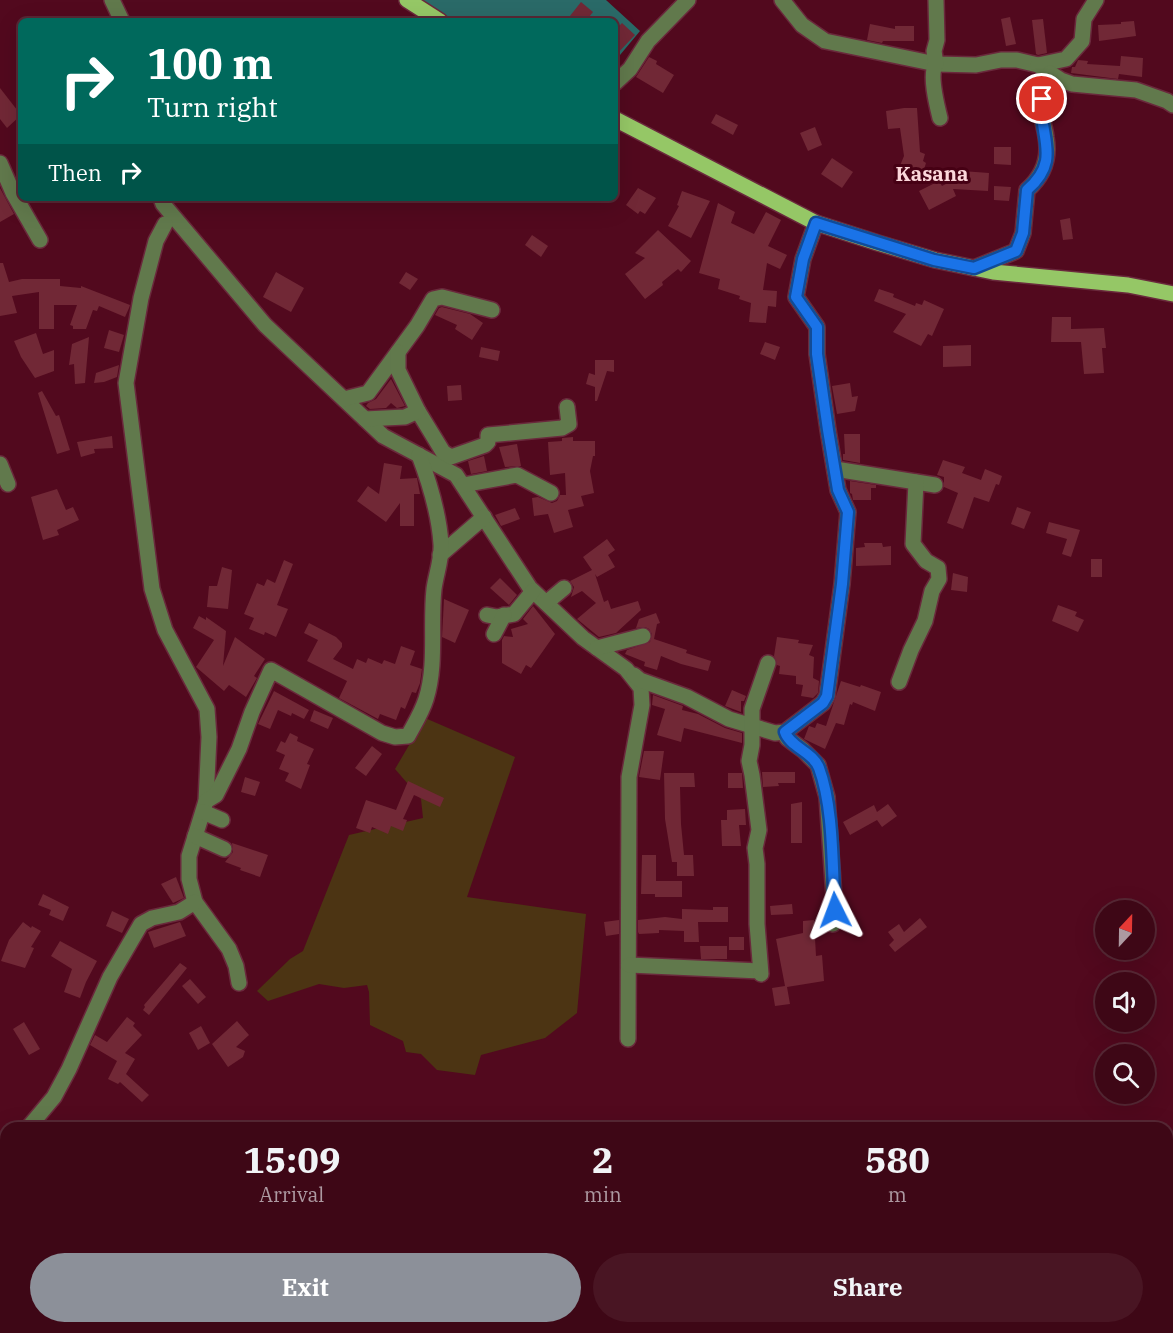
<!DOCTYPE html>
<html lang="en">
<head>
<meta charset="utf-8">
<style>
  :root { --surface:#3e0716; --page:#491523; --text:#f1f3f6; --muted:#ad99a1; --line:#572835; --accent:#8c9099 }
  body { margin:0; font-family:"IBM Plex Serif",serif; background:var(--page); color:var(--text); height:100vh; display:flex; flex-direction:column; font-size:22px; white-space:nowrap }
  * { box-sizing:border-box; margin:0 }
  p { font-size:20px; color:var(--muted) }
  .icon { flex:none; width:33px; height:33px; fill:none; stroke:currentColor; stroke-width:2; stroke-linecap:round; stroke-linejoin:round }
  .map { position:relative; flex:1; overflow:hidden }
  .details { position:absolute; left:0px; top:1122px; width:1173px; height:212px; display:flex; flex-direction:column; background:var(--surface); border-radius:18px 18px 0 0; box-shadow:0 6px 24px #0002,0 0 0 2px var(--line) }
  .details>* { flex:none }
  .banner { position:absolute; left:18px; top:18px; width:600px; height:183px; border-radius:9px; box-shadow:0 6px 24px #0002,0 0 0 2px var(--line); background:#00695c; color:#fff; overflow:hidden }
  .needle { width:39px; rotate:22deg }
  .controls { position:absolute; left:1095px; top:900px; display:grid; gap:12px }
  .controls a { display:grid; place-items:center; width:60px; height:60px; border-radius:50%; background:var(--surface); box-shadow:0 6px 24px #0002,0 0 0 2px var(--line); font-size:30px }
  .pin { position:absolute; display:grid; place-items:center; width:51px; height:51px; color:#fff; margin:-26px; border:3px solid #fff; border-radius:50%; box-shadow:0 2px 6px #0007 }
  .me { position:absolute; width:66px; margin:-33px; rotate:357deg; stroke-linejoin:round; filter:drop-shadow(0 0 4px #0008) }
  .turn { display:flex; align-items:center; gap:21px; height:126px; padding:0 30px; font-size:27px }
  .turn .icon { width:78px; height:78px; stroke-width:2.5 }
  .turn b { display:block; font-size:42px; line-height:51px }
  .then { display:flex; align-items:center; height:57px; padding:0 30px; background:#0003; gap:12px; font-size:22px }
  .eta { display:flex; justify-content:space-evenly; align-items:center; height:102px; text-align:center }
  .eta b { font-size:36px; font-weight:800; line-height:42px }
  .button { display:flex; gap:12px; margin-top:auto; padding:12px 30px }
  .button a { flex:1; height:69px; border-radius:36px; background:var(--accent); color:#fff; font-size:24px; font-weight:800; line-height:69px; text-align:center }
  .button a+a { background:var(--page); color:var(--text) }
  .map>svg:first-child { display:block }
  .green { fill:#4c3413 }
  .water { fill:#2a6a68 }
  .building { fill:#712836 }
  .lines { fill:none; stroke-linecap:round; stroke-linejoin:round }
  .minor-casing { stroke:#6a293c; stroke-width:18 }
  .major-casing { stroke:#6a293c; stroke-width:18 }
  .minor { stroke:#61794c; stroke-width:15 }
  .major { stroke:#95c766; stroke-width:15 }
  .route-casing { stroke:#114b97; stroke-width:15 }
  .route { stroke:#1a73e8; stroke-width:10 }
  .labels { text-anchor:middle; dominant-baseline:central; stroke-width:6; stroke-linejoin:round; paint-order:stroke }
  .quarter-label { font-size:20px; font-weight:bold; fill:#fcd7db; stroke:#460014 }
</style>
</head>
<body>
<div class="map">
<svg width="1173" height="1333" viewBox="0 0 1173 1333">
  <rect width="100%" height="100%" fill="#52091e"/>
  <polygon class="green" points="425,718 515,757 467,897 586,914 577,1013 545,1038 481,1055 475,1075 437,1070 421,1054 406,1052 403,1041 370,1025 369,992 367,985 344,988 319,984 268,1001 257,991 290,959 303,951 349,835 423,818 421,799 395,769"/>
  <polygon class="water" points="415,0 606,0 640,31 615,61 615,21 449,21"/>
  <g class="building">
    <polygon points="581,2 593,12 586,21 566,21"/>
    <polygon points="1010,17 1016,44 1006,46 1001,19"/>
    <polygon points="1043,19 1047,53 1038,55 1036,54 1032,20"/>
    <polygon points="1134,21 1136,36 1099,41 1098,25 1121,24 1121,22"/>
    <polygon points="622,23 635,35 615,56 615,30"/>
    <polygon points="870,24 895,29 895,26 914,26 914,41 883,41 882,43 867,40"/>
    <polygon points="1121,56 1143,58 1142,77 1119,74 1118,79 1071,73 1072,67 1075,67 1078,60 1088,61 1087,64 1120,66"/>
    <polygon points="649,57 657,61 656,64 674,75 663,93 636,77"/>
    <polygon points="0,88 21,115 7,128 0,119"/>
    <polygon points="904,108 917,108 920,152 925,154 923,161 926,163 922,176 899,168 904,156 900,128 888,129 886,111"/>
    <polygon points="716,114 738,125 733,135 711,123"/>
    <polygon points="815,127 822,145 808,151 800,133"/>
    <polygon points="994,147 1011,147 1011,165 994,164"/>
    <polygon points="832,158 853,172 842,188 821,174"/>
    <polygon points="962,171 989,173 988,191 953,189 956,196 929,210 919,191 939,181 942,186 963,175"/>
    <polygon points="994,186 1011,187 1009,201 994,200"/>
    <polygon points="0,188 14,214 0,222"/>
    <polygon points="638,188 656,198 645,214 640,211 638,214 626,205"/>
    <polygon points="682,191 710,201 691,238 668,226 679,206 677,205"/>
    <polygon points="718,203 735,212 731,223 754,234 766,212 781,220 768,246 787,255 780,269 767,263 763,290 777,291 776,307 768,306 766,323 749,322 751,303 739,299 740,296 718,289 720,279 699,273"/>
    <polygon points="1070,218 1073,239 1063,240 1060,220"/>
    <polygon points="658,230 691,261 681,272 678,269 662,282 663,285 645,299 625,274 645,258 635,253"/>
    <polygon points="532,235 548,246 541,257 525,245"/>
    <polygon points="0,263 3,263 9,282 22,279 60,279 60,286 81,288 81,286 130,305 129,308 125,317 99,306 97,311 93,310 86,329 73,329 73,326 70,325 77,305 54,305 54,329 39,329 39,292 12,296 17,313 0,316"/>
    <polygon points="276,272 304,288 291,312 263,297"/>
    <polygon points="406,272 418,279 410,290 399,283"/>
    <polygon points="879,289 894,294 893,297 915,306 916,303 922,305 924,300 944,309 932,336 928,334 921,346 893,332 906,314 874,301"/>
    <polygon points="442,307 470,314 483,323 472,340 455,329 457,325 435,315 439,308"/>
    <polygon points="1052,317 1071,317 1071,329 1104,328 1106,348 1102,348 1104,373 1084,374 1081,342 1051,342"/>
    <polygon points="109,330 124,335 119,352 104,348"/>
    <polygon points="36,333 43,354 54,350 54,371 35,378 21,357 14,341"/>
    <polygon points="89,337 85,383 75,384 74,364 69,365 72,344"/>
    <polygon points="765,342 780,347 775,360 760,354"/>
    <polygon points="971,345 971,366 943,367 943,346"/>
    <polygon points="481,347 500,351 498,361 479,357"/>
    <polygon points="595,360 614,360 614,372 607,371 597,401 595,401 595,387 586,384 589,373 595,375"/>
    <polygon points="119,365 117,377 104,382 94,383 96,373"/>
    <polygon points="391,379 405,406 397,408 391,403 386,408 370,409 366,406 368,403 376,399"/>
    <polygon points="850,383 852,397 858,396 855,411 837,414 832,386"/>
    <polygon points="461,385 462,400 448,401 447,386"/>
    <polygon points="42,391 56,416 59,415 70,450 57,454 38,393"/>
    <polygon points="844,434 860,434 860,463 843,460 843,454 845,454"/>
    <polygon points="112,436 113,448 94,449 95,453 81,457 77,442"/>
    <polygon points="573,437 573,441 595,441 595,456 593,456 590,471 594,493 581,496 584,506 568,510 573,527 554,533 548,514 534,516 532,498 538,497 552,503 557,501 560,495 566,495 565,473 550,475 548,442 562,441 562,438"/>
    <polygon points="517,444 521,466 505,467 499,447"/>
    <polygon points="484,456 487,471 471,474 468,461"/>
    <polygon points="943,460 965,467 962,473 981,480 985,469 1002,476 999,485 996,484 989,502 974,497 963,529 947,523 958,493 944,487 944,477 937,475"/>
    <polygon points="384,463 402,466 400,479 417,478 420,494 414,494 414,526 400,526 400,503 386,522 357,501 368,486 379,494"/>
    <polygon points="850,481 876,485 876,488 871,488 871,500 853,500 852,494 850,493"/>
    <polygon points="57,489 66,510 73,507 79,520 57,530 59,535 43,540 31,497"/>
    <polygon points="1017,507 1031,512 1024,529 1011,524"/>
    <polygon points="515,508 520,519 501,526 495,515"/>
    <polygon points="1049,522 1080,530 1071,557 1062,554 1067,539 1046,533"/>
    <polygon points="607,539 615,550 608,555 615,567 597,577 595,574 604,602 608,600 611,609 638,601 641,610 616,633 599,637 577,619 596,603 582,591 571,597 574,587 570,581 592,570 583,557"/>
    <polygon points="864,543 882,543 883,547 891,546 891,565 856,566 856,548 865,547"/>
    <rect x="1091" y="559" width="11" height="18"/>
    <polygon points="284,560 293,564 277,605 288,609 276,637 265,632 264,635 249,629 254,618 244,614 257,583 264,586 267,579 275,583"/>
    <polygon points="222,567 232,570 228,609 207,607 209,586 217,586"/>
    <polygon points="953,573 968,577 967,592 951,590"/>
    <polygon points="500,578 517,595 509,605 490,588"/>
    <polygon points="444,599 469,610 455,643 442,637"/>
    <polygon points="1058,605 1077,612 1075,616 1084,620 1078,632 1052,621"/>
    <polygon points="533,606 555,634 531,668 526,665 521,674 502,663 502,640 504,636 513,637 511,629 528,624 523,619"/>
    <polygon points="656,613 660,623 657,624 654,639 687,650 686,653 711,661 708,671 681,664 661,656 657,670 644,666 645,662 625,654 627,650 650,642 652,634 649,629 645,627 636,628 639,619"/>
    <polygon points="199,616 206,620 206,617 226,631 223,666 235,637 265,659 254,676 257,678 246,697 229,685 224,691 196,667 214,640 193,628"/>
    <polygon points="309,623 336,637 342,643 342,647 333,659 353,669 357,659 366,663 368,658 382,664 384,660 395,664 401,646 415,651 410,665 422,669 420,683 416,693 412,692 405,709 401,707 396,720 380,714 378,719 339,698 347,681 307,661 318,640 304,633"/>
    <polygon points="777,637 799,640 798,643 813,645 809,655 814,657 813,678 819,681 818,693 813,698 801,696 803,685 796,684 796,676 779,674 780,666 777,665 774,656"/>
    <polygon points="841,681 860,687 861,685 881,692 875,711 853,702 852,705 850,704 844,725 836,723 825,749 804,739 809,726 815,728 817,723 826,726"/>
    <polygon points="732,690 746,696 744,701 741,701 741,712 725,706"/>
    <polygon points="274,691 309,710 304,719 292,713 291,716 278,710 270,729 258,724"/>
    <polygon points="653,695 683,706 682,710 698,714 725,728 742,733 742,743 684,728 681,742 657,735 665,709 652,705"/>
    <polygon points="314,710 333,718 328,729 310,721"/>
    <polygon points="290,733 298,737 297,741 314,749 307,764 310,765 301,789 285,781 289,773 279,769 285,755 276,751 281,741 285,743"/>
    <polygon points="372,746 382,754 366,776 355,768"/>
    <polygon points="644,751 664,751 660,780 639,777"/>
    <polygon points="762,772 795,772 795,783 778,783 779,786 763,787"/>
    <polygon points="664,773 694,773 695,787 680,787 681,824 684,855 693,855 694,876 677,876 677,862 672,862 665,819"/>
    <polygon points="728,773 742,773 743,788 728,788"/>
    <polygon points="245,777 260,782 255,796 241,792"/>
    <polygon points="408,781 444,798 440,807 414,795 403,819 407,820 403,831 391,826 388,834 372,827 370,833 356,828 366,800 396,810"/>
    <polygon points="802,802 802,843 791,843 791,804"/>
    <polygon points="888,804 897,816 882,827 877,820 850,835 843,822 874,805 877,812"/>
    <polygon points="745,809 746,825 739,825 741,846 722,846 721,820 727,820 727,810"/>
    <polygon points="232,843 268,855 260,877 240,870 241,868 225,862 233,852"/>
    <polygon points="642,855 656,855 656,881 682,881 682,897 655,897 655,894 641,894"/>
    <polygon points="176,877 184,898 173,903 161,884"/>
    <polygon points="43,894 69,907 63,921 49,915 51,910 38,905"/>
    <polygon points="792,904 793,914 771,915 770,906"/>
    <polygon points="713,907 728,907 728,922 698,922 699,942 684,942 684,931 659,930 659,933 639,934 638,932 638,920 665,917 682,919 682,909 713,910"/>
    <polygon points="112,911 129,919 122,933 106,926"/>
    <polygon points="920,918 927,927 895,952 889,945 894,940 888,932 899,924 904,932"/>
    <polygon points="619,920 619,934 606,936 604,922"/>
    <polygon points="814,920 816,956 822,955 824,981 787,987 790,1004 775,1006 772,988 785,986 776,939 803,933 803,921"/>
    <polygon points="23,922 31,928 32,926 41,931 31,947 34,948 25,968 1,961 9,940"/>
    <polygon points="180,922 186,936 154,948 148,932"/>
    <rect x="729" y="937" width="15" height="13"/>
    <polygon points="60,941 97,961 86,982 80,998 64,992 72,969 51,956"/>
    <polygon points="700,946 727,946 727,959 701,959"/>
    <polygon points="180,963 187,968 149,1015 143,1010 145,1007 144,1005"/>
    <polygon points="190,979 206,997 198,1004 182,986"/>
    <polygon points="127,1017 135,1023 133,1026 142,1035 125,1053 135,1059 126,1074 149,1095 142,1102 120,1082 118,1084 108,1079 117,1061 90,1045 95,1035 107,1042"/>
    <polygon points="237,1021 249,1035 236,1047 245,1051 243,1057 228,1067 212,1044"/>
    <polygon points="24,1022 40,1049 29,1055 13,1029"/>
    <polygon points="201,1026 210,1043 198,1050 189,1033"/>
  </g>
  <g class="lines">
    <g class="minor-casing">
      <g id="minor">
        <polyline points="112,0 122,21"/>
        <polyline points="782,0 802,25 825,41 936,64 976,65 1001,60 1017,60 1038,65 1061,80 1072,84 1136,90 1167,101 1173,105"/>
        <path d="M936 0 937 40 934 51 936 64C929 74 937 106 940 118"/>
        <polyline points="1038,65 1066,59 1082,41 1084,19 1096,0"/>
        <polyline points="615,83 630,69 648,41 688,0"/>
        <polyline points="0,163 13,193 40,240"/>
        <polyline points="161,198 163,204 265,325 383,436 456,475 530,588 583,638 626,669 641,688 642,705 629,777 628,1039"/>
        <polyline points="165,224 156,241 141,298 126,383 152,589 165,630 207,709 209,737 206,801 189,856 189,879 195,902 229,949 236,966 239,983"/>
        <path d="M974 268 1016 251 1023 233 1027 190C1043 176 1050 159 1046 137 1045 128 1041 118 1041 109 1041 96 1045 85 1050 73"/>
        <polyline points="344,399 368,393 417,326 433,299 442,297 492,310"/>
        <polyline points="418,411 443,452 451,457 485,445 488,442 488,435 562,428 569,424 567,407"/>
        <polyline points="365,419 405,417 418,411 398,370 398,352"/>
        <polyline points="0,464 8,484"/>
        <polyline points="835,469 935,485"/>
        <polyline points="463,485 517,475 551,493"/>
        <polyline points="440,555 484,517"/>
        <polyline points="546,603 564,588"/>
        <polyline points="487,615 497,617 514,614 533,591"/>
        <polyline points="494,634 504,615"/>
        <polyline points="597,648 643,636"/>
        <polyline points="634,675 640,680 687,697 729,719 775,733 785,732 823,703 827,696 842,584 848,512 838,490 828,430 817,354 817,327 796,297 803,259 816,223"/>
        <polyline points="899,682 911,650 925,621 932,591 939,579 938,568 926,561 913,544 916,482"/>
        <polyline points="785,732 787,738 803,750 818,765 827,797 835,911 833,924"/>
        <path d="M206 801 216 795 239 749 252 712 271 670 382 733 395 737 408 736C415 723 422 712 426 699 437 664 430 625 434 589 436 574 442 559 441 544 439 513 430 484 419 455"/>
        <polyline points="203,812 222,820"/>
        <polyline points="195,836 224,849"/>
        <polyline points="629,965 760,971"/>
        <polyline points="761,974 757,924 757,864 755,848 759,830 752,775 749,761 752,745 752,709 768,663"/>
        <polyline points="28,1128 54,1097 69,1069 110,977 141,924 152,918 179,912 195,902"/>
        <polyline points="0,1165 6,1157"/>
        <polyline points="0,1175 6,1185"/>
        <polyline points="161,1328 167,1333"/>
        <polyline points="73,1333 74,1328"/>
      </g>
    </g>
    <g class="major-casing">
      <g id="major">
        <polyline points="407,0 440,21"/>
        <polyline points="615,119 816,223 878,243 935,260 993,272 1128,285 1173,294"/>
      </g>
    </g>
    <use href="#minor" class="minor"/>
    <use href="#major" class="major"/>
  </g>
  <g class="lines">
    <g class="route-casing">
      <path id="route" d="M835 910C832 868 834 808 819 768 813 752 790 747 785 732L823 703 827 696 842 584 848 512 838 490 828 430 817 354V327L796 297 803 259 816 223 934 260 974 268 1016 251 1023 233 1027 190C1063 159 1038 136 1042 99"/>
    </g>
    <use href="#route" class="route"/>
  </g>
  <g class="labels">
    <g class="quarter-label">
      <text x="932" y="173">Kasana</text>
    </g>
  </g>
</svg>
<div class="controls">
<a><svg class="needle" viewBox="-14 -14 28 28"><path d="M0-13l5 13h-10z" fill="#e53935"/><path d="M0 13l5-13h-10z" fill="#ad99a1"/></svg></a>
<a><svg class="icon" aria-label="sound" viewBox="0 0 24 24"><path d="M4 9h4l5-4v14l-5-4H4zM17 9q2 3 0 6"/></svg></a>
<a><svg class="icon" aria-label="search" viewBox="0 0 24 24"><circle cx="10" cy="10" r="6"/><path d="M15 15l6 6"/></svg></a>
</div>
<div class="pin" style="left:1042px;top:99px;background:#d93025"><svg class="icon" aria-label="arrive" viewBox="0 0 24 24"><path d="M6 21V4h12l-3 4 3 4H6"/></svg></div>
<svg class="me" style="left:835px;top:910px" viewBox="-20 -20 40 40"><path d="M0-17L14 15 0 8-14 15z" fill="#1a73e8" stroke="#fff" stroke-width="4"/></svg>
<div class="banner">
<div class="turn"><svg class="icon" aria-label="right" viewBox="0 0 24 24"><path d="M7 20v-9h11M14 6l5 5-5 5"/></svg><div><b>100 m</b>Turn right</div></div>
<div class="then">Then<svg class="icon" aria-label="right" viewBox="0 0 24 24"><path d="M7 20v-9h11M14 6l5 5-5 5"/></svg></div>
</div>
<section class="details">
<div class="eta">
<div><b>15:09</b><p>Arrival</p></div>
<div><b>2</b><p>min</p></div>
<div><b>580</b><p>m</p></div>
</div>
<div class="button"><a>Exit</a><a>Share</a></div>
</section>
</div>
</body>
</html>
